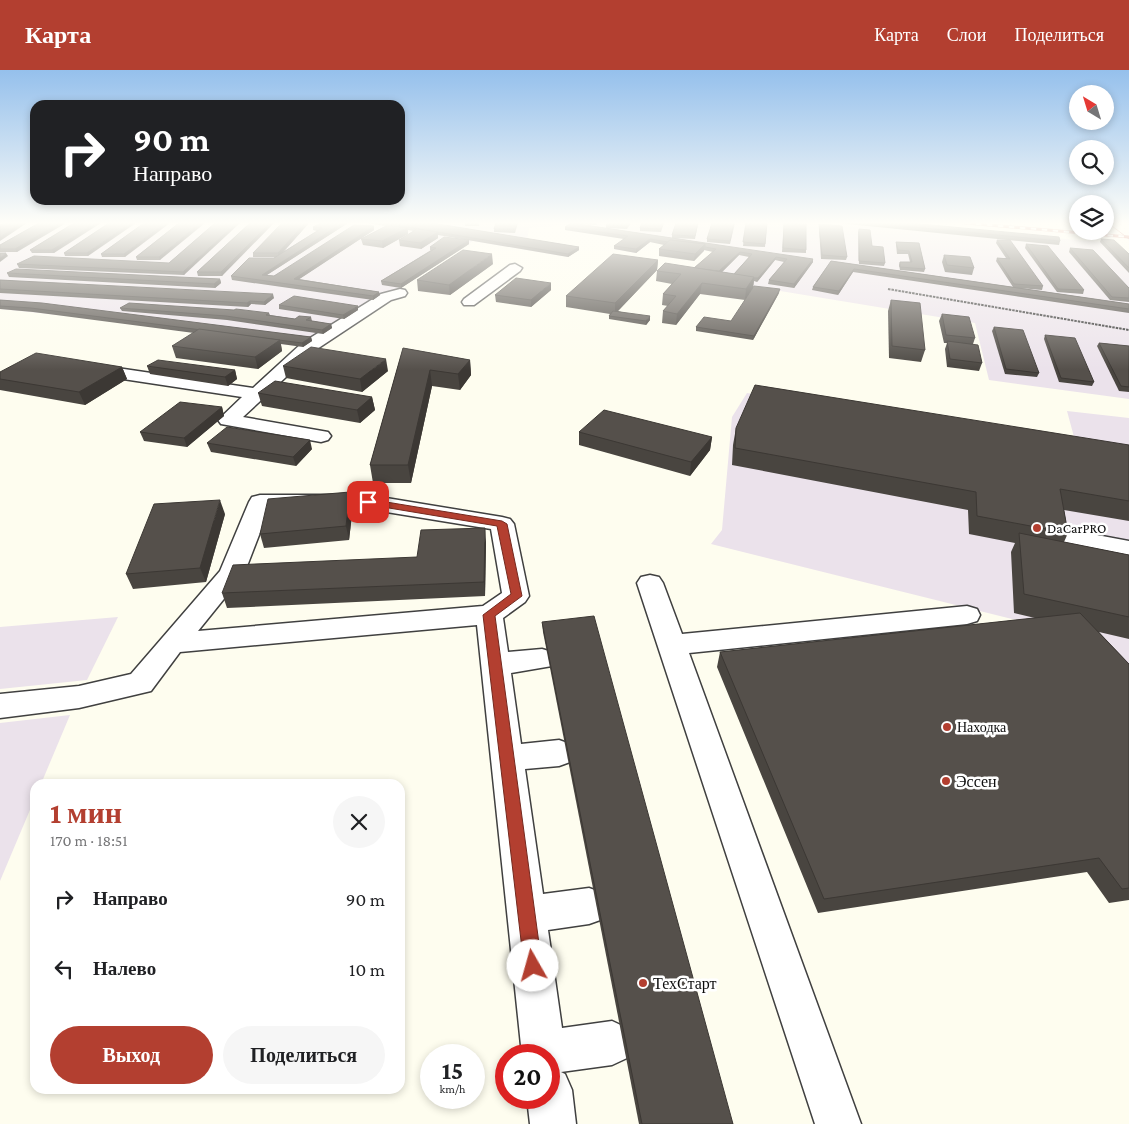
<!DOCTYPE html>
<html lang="ru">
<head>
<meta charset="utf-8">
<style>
  :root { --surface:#fff; --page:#f6f6f6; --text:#202124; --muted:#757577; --accent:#b33f30 }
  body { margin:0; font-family:"Crimson Pro",serif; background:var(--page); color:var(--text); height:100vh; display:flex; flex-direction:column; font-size:19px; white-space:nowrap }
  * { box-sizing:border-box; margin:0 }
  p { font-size:16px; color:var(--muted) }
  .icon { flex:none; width:28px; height:28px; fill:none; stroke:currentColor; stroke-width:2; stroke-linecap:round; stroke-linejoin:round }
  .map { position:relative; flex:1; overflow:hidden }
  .details { position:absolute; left:30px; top:709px; width:375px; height:315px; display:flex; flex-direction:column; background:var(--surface); border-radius:15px; box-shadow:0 2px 8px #0003 }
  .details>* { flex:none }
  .banner { position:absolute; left:30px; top:30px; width:375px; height:105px; border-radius:15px; box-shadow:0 2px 8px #0003; background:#202124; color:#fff; overflow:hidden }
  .needle { width:32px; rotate:322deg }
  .tools { position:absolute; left:1069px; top:15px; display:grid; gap:10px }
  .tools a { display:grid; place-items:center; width:45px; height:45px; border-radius:50%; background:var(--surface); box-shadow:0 2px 8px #0003; font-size:25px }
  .speed { position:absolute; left:420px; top:974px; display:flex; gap:10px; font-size:25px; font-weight:700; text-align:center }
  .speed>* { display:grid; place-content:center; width:65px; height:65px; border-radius:50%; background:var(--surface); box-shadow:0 2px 8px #0003; line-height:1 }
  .speed small { font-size:12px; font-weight:400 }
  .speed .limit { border:8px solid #d22; background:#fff; color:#111 }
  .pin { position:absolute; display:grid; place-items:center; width:42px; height:42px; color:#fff; margin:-21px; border-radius:10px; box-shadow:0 2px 8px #0006 }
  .me { position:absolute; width:55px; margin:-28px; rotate:353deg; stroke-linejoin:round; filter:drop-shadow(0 0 4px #0008) }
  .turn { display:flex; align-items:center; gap:18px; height:105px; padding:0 20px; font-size:22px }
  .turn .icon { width:65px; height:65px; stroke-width:2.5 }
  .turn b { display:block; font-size:35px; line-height:42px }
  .round { display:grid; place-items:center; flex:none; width:52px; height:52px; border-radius:26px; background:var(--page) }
  .headline { display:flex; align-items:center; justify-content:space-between; height:85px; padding:0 20px }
  h1 { font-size:30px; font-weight:700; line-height:38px; color:var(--accent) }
  .button { display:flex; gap:10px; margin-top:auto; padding:10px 20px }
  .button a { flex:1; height:58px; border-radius:30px; background:var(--accent); color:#fff; font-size:20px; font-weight:700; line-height:58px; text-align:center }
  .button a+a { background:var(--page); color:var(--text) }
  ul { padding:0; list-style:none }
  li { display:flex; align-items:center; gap:15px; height:70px; padding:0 20px }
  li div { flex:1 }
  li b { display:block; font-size:19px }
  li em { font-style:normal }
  header { display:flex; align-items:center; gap:30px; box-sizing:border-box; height:70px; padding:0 25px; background:var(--accent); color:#fff }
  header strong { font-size:24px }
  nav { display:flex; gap:28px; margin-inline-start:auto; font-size:18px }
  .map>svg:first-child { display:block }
  .industrial { fill:#ebe2eb }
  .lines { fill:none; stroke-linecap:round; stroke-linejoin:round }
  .minor-casing { stroke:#404040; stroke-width:3 }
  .path { stroke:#2f2f2f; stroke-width:2; stroke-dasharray:2.5 1; stroke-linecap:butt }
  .minor { fill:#fff; fill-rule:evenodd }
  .tram { stroke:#b33f30; stroke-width:1 }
  .rail-casing { stroke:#b33f30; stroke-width:3 }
  .rail { stroke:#fff; stroke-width:2; stroke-dasharray:5.5; stroke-linecap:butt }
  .wall { fill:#494540; fill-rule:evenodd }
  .shaded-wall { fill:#3c3834 }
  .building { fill:#55504b; stroke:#3c3834 }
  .route { fill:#b33f30; stroke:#74291f }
  .poi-dot { fill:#b33f30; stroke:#fff; stroke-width:2 }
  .labels { text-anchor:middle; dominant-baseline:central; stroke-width:5; stroke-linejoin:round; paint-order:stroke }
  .poi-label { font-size:14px; fill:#0d0d0d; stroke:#fff; text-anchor:start }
  .near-poi-label { font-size:16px; fill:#0d0d0d; stroke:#fff; text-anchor:start }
</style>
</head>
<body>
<header>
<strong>Карта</strong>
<nav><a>Карта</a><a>Слои</a><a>Поделиться</a></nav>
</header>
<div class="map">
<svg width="1129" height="1054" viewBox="0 0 1129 1054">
  <rect width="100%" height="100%" fill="#fefdef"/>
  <g class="industrial">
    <polygon points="0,153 881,153 1113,173 1129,189 1129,329 989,310 975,253 689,206 715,182 650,172 636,183 614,179 628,169 565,160 571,156 563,155 529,158 527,171 579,180 568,187 473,171 401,218 380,225 303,277 78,247 0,239"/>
    <polygon points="747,323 1077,378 1067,341 1129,348 1129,619 1071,558 1012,549 711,474 722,460 732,347"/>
    <polygon points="118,547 87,610 0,619 0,557"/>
    <polygon points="70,645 41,714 35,714 35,728 0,811 0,653"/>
  </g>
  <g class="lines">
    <g class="minor-casing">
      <g id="minor">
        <polygon points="515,194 522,198 520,201 474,235 464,235 462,232 464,229 510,195"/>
        <polygon points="400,219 405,220 407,223 405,226 391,230 314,281 243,347 328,362 331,366 328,370 321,372 221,354 218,350 242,327 90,304 84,303 81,299 84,295 90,294 253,318 302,273 381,224"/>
        <path d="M260 425H368L502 447 510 449 514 454 529 526 525 532 503 548 508 582 542 579 552 582 556 589 552 596 511 603 521 674 559 670 570 674 575 683 570 692 559 696 525 699 543 824 589 818 603 823 608 836 603 849 589 854 548 860 562 958 612 951 627 958 634 973 627 988 612 995 561 1002 565 1004 572 1020 576 1054H530L527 1028H549V985H522L477 555 180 582 151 621 79 638 0 648V624L79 616 131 604 220 501 249 432 252 427ZM269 439H368L491 459 502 523 483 536 198 561 244 504Z"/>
        <polygon points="1070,460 1129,471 1129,485 1062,472 1058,467 1062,462"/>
        <polygon points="650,505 659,507 663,513 682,564 967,536 977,539 980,545 977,551 967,554 689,583 861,1054 815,1054 637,513 641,507"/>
      </g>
    </g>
    <polyline class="path" points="888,219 1129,260"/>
    <use href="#minor" class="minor"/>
    <polyline class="tram" points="1108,153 1129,169"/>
    <g class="rail-casing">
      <polyline id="rail" points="965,153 1129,167"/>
    </g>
    <use href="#rail" class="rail"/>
  </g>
  <g class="wall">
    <polygon points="39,153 17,182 0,182 0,175"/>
    <polygon points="74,153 54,183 32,183 30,180"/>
    <polygon points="109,153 88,186 65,186 64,183"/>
    <polygon points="144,153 125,187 102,187 101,184"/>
    <polygon points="179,153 160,190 137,190 136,187"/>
    <polygon points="215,153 184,205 19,198 17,194 169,193"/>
    <polygon points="250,153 222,206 198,206 197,202"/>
    <polygon points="309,153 283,182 317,161 313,160 313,157 348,153 267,205 274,206 374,156 374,160 299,209 379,222 380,225 373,230 232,210 231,206 276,187 253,187 253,183"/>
    <polygon points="366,153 432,153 579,177 579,180 568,187 438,165 438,168 421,179 400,176 399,170 414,161 408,160 408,164 383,178 363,175 361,169 386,156"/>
    <rect x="465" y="153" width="14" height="3"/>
    <polygon points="496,153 518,153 515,163 494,162 494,159"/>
    <path d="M575 153H598L596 155 580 154 672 168V165L698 153 695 169 675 168 813 192 794 218 768 214 769 210 784 192 775 190 757 212 754 211 753 218 745 230 700 224 676 255 662 253 663 241 668 236 662 235 663 224 672 214 656 211 657 201 694 198 713 182 704 180 694 191 659 186V179L664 175 650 172 636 183 614 179V176L624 169 565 160V157L575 154ZM739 185 749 187 734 204 722 202Z"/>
    <polygon points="631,153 627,159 606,158 606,155"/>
    <polygon points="664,153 661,162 640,161 640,158"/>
    <polygon points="735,153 730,174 707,172 707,169"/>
    <polygon points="746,153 767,153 765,177 743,176"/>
    <polygon points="784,153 806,180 806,183 782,182"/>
    <polygon points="837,153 910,153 1060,171 1059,175"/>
    <polygon points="819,154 847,187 846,190 821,189 819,158"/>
    <polygon points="859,159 885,193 884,196 859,194 858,162"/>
    <polygon points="1101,169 1129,184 1129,203 1100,172"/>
    <polygon points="997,170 1043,216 1042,220 1020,218 1129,234 1129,243 853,202 838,225 812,220 813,217 831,191 1013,217 996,191 997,188 1006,188 996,173"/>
    <polygon points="896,172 919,173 925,199 924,202 900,200 899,195 900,192 910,192 908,184 897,184 896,175"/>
    <polygon points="469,174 401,218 382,215 381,211 431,180 430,180 430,177"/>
    <polygon points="1026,174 1084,220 1083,224 1057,222 1025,178"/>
    <polygon points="1070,178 1129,218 1129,232 1110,230 1069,182"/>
    <polygon points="944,185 974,198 972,205 945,202 942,192"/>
    <polygon points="658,190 657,200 618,241 650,250 646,255 609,249 609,246 610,244 566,237 566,226"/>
    <polygon points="493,194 450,225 418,221 417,210"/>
    <polygon points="7,203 220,209 221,213 215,218 9,207"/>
    <polygon points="0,210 274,228 265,235 251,234 248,237 0,223"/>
    <polygon points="551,220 531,237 496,232 495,225"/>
    <polygon points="779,223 753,270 696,261 696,257 731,251"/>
    <polygon points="0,230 311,267 312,271 303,277 281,274 282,281 258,299 176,288 172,276 194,263 33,242 0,239"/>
    <polygon points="891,230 925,280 921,292 889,288 888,241"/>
    <polygon points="279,235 358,240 344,249 279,239"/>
    <polygon points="120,238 269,243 270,245 295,249 311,247 312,251 331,254 332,258 323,264 227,250 122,241"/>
    <polygon points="942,244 975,268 973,274 982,293 979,301 947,297 945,279 947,273 944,273 939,251"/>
    <polygon points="994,257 1039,303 1037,307 1005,304 992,261"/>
    <polygon points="1045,265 1094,312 1092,316 1059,312 1044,269"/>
    <polygon points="1099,273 1129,276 1129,322 1119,321 1097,276"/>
    <polygon points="403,278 470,290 471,305 460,320 432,316 411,413 373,413 370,395"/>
    <polygon points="147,296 235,300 237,309 228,316 150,304"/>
    <polygon points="283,296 388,301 362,322 286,308"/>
    <polygon points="122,297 127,309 85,335 0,320 0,302"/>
    <polygon points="258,323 372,327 375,340 360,353 262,336"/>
    <polygon points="222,337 224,346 187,377 144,371 140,362"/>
    <polygon points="736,358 1129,375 1129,451 1064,440 1068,463 1064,472 1129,485 1129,569 1099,562 1129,594 1129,830 1109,833 1087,802 818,843 717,597 720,582 1035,548 1014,543 1011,482 1015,473 969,464 968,440 732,395 733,375"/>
    <polygon points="579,362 712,367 710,380 690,406 579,375"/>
    <polygon points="207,373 312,379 296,396 211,382"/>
    <polygon points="350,422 353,436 349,470 264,478 260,464"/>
    <polygon points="225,444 206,512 133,519 126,504"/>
    <polygon points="486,472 485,526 227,538 222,523 417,487"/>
    <polygon points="542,552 733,1054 639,1054 543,562"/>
  </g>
  <g class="shaded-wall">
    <polygon points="21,153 27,153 0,171 0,167"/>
    <polygon points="59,153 66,153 17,182 15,179"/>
    <polygon points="95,153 101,153 54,183 52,180"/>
    <polygon points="130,153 136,153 88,186 87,183"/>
    <polygon points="165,153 170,153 125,187 124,184"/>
    <polygon points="200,153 205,153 160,190 159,187"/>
    <polygon points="236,153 240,153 184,205 183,202"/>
    <polygon points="270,153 274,153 222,206 221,202"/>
    <polygon points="305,153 309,153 279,187 278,183"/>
    <polygon points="342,153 348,153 262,208 262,205"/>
    <polygon points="374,156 374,160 295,212 294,209"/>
    <polygon points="407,158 408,164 383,178 382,171"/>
    <polygon points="438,162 438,168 421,179 420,173"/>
    <polygon points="650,169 650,172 636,183 636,179"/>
    <polygon points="469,170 469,174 401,218 401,214"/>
    <polygon points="705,174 704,181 694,191 695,184"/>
    <polygon points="579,177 579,180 568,187 568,184"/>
    <polygon points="740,182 739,185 719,205 719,201"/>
    <polygon points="6,183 8,186 0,192 0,188"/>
    <polygon points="492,184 493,194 450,225 449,215"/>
    <polygon points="776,187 775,190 757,212 758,208"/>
    <polygon points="813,189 813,192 794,218 794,214"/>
    <polygon points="658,190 657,200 615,244 615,233"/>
    <polygon points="854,199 853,202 838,225 839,221"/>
    <polygon points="754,207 753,218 745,230 746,219"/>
    <polygon points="220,209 221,213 215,218 214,214"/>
    <polygon points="551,213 551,220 531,237 531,230"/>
    <polygon points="702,213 700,224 676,255 677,244"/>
    <polygon points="780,219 779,223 753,270 754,266"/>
    <polygon points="379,222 380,225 373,230 373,226"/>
    <polygon points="273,224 274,228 265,235 264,232"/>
    <polygon points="250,231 251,234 248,237 247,233"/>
    <polygon points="358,236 358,240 344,249 343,245"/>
    <polygon points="650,246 650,250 646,255 646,251"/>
    <polygon points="331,254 332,258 323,264 322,260"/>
    <polygon points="311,267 312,271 303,277 302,273"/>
    <polygon points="280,270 282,281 258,299 255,287"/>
    <polygon points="386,289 388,301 362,322 360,309"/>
    <polygon points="470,290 471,305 460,320 458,304"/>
    <polygon points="122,297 127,309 85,335 79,322"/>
    <polygon points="235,300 237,309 228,316 225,307"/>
    <polygon points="430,300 432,316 411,413 408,395"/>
    <polygon points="372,327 375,340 360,353 357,340"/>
    <polygon points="222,337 224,346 187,377 184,368"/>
    <polygon points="712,367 710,380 690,406 691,392"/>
    <polygon points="310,370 312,379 296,396 293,387"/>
    <polygon points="350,422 353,436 349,470 346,456"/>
    <polygon points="220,430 225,444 206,512 200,498"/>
    <polygon points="485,458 486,472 485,526 484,512"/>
  </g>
  <g class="building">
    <polygon points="4,153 21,153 0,167 0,155"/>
    <polygon points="39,153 59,153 15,179 0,179 0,175"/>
    <polygon points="74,153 95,153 52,180 30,180"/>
    <polygon points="109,153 130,153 87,183 64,183"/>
    <polygon points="144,153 165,153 124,184 101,184"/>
    <polygon points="179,153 200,153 159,187 136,187"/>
    <polygon points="215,153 236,153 183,202 17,194 34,186 169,193"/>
    <polygon points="250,153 270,153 221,202 197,202"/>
    <polygon points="282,153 305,153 278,183 253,183"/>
    <polygon points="320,153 342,153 262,205 274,206 354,155 374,156 294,209 379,222 373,226 231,206 249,188 274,188 322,158 313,157"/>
    <polygon points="384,153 432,153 579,177 568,184"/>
    <polygon points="496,153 517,153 515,159 494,159"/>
    <polygon points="571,153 813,189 794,214 769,210 787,189 776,187 758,208 754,208 734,204 752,184 740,182 719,201 694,198 716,179 705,177 705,174 670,170 668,172 650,169 636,179 614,176 628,166 565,157"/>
    <polygon points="608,153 629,153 627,156 606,155"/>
    <polygon points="642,153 663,153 661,159 640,158"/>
    <polygon points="676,153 698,153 695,166 672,165"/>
    <polygon points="712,153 734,153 730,171 707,169"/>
    <polygon points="746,153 767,153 765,174 743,172"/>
    <polygon points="784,153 806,154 806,180 783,178"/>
    <polygon points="870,153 910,153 1059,167 1060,171"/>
    <polygon points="819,154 842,156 847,187 822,185"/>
    <polygon points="388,155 407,158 382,171 361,169"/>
    <polygon points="417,159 438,162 420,173 399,170"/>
    <polygon points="859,159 870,160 872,176 883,177 885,193 859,191"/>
    <polygon points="444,167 469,170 401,214 381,211 436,178 430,177"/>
    <polygon points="1101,169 1114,170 1129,184 1129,198"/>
    <polygon points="670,170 705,174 695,184 659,179"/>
    <polygon points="997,170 1010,170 1043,216 1014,214 997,188 1010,189"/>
    <polygon points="896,172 919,173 925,199 900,197 900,192 912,192 909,181 898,180"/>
    <polygon points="1026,174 1048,176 1084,220 1058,219"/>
    <polygon points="1070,178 1093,180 1129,218 1129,228 1112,227"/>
    <polygon points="463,180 492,184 449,215 417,210"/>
    <polygon points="0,183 6,183 0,188"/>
    <polygon points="613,184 658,190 615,233 566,226"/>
    <polygon points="944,185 970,187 974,198 947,195"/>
    <polygon points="831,191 1129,234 1129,239 854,199 839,221 813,217"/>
    <polygon points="665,193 754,207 746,219 702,213 677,244 663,241 676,226 663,224 681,204 657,201"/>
    <polygon points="16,199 220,209 214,214 7,203"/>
    <polygon points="516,208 551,213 531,230 495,225"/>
    <polygon points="0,210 273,224 264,232 250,231 247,233 0,219"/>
    <polygon points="754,216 780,219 754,266 696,257 704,247 731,251"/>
    <polygon points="294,226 358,236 343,245 279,235"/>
    <polygon points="0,230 42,233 311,267 302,273 31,238 0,236"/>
    <polygon points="891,230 920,233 925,280 892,276"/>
    <polygon points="129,233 234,240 236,239 269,243 266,245 295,249 299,246 311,247 306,250 331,254 322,260 226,246 120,238"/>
    <polygon points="613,241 650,246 646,251 609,246"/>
    <polygon points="942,244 969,247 975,268 946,265"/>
    <polygon points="994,257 1023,260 1039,303 1006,299"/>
    <polygon points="199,259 280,270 255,287 172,276"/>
    <polygon points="1045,265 1075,268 1094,312 1061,308"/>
    <polygon points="947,271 978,275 982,293 950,289"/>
    <polygon points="1099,273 1129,276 1129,317 1121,316"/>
    <polygon points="311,277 386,289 360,309 283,296"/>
    <polygon points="403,278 470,290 458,304 430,300 408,395 370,395"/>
    <polygon points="36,283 122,297 79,322 0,309 0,302"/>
    <polygon points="158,290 235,300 225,307 147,296"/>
    <polygon points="275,311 372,327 357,340 258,323"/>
    <polygon points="755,315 1129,375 1129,431 1060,419 1068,463 977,446 976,422 735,378 736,358"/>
    <polygon points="180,332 222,337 184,368 140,362"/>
    <polygon points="604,340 712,367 691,392 579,362"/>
    <polygon points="227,357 310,370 293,387 207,373"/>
    <polygon points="350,422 346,456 260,464 268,429"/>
    <polygon points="220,430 200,498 126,504 154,434"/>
    <polygon points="485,458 484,512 222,523 233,495 417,487 421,460"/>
    <polygon points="1019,463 1129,485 1129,547 1024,524"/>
    <polygon points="1080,543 1129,594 1129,818 1122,819 1099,788 824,829 720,582"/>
    <polygon points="594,546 733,1054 642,1054 542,552"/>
  </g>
  <linearGradient id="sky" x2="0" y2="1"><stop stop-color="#95c0ec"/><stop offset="0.51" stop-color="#fffef8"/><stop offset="1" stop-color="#fffef8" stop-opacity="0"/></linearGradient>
  <rect width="1129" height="300" fill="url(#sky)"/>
  <polygon class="route" points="368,429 502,451 507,454 522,526 495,546 542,896 539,902 533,905 527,902 524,896 483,545 511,524 497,456 365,434 365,430"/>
  <g class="poi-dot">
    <circle cx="1037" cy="458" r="5"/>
    <circle cx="947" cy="657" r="5"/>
    <circle cx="946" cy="711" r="5"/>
    <circle cx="643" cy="913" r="5"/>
  </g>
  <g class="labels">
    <g class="poi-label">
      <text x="1047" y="458">DaCarPRO</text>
      <text x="957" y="657">Находка</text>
    </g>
    <g class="near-poi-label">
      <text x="956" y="711">Эссен</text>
      <text x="653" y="913">ТехСтарт</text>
    </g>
  </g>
</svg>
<div class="tools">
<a><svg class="needle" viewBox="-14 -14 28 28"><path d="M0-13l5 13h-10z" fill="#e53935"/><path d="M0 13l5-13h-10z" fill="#757577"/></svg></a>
<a><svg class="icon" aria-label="search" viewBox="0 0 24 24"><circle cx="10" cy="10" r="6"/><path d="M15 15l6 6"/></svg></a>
<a><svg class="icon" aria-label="layers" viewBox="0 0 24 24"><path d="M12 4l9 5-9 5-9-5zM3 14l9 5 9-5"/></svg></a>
</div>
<div class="speed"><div>15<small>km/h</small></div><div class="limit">20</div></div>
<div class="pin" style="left:368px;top:432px;background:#d93025"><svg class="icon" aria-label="arrive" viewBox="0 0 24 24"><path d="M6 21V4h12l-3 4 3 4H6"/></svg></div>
<svg class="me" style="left:533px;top:896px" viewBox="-20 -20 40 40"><circle r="19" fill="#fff"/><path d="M0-13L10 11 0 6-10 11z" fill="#b33f30"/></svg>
<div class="banner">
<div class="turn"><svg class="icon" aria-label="right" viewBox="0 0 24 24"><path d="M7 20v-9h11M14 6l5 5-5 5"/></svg><div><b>90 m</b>Направо</div></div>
</div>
<section class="details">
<div class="headline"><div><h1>1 мин</h1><p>170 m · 18:51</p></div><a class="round"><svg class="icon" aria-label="close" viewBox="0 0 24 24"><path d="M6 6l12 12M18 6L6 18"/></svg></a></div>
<ul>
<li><svg class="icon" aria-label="right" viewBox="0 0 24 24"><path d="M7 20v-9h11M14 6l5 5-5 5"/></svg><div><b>Направо</b></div><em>90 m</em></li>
<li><svg class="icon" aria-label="left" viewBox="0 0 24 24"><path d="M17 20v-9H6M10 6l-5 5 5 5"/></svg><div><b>Налево</b></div><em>10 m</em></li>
</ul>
<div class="button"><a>Выход</a><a>Поделиться</a></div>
</section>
</div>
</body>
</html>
